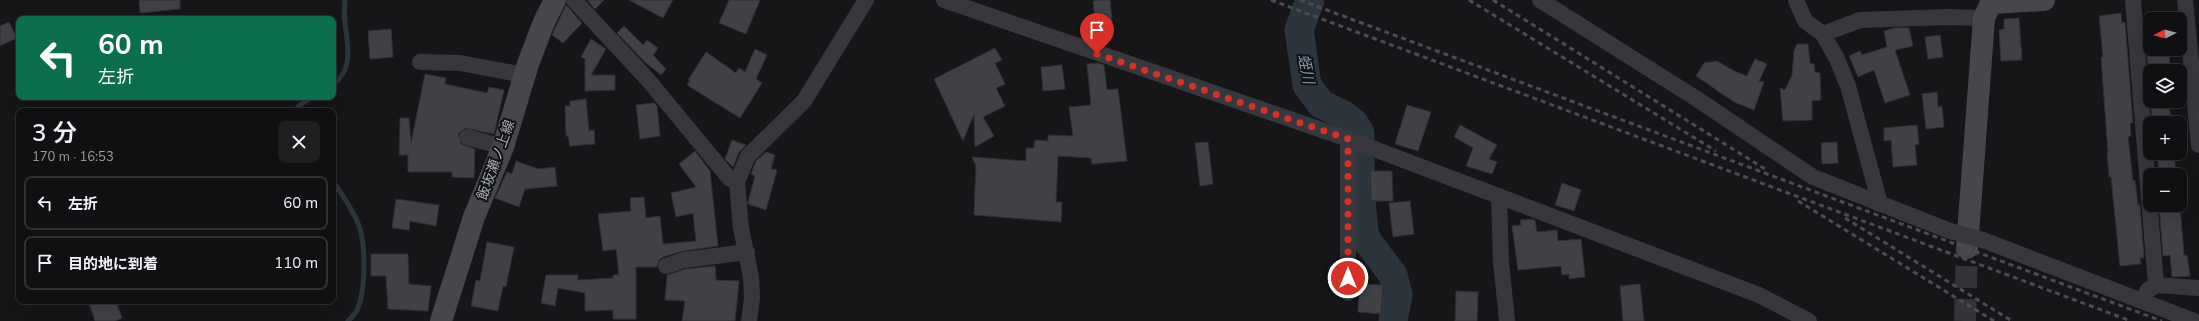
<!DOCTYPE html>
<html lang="ja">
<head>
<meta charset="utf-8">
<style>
  :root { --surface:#101012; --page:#1e1e20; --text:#f1f3f6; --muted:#9c9d9f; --line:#303032 }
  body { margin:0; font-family:"Nunito Sans","Noto Sans JP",sans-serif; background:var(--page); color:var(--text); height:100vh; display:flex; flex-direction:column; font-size:15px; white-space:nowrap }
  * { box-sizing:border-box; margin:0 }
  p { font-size:13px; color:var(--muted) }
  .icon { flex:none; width:22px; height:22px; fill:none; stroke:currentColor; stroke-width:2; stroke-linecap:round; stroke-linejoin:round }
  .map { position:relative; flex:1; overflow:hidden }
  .sheet { position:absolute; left:16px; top:108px; width:320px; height:196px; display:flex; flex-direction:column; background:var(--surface); border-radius:8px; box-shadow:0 4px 16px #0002,0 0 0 1px var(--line) }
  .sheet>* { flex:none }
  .banner { position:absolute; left:16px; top:16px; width:320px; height:84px; border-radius:8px; box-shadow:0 4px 16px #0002,0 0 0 1px var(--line); background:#0b6e4f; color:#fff; overflow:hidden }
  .needle { width:26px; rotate:264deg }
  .tools { position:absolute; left:2143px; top:12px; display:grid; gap:8px }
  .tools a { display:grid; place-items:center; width:44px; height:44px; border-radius:8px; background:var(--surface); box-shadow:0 4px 16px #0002,0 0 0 1px var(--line); font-size:20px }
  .pin { position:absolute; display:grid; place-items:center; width:34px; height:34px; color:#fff; margin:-41px -17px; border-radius:50% 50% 50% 0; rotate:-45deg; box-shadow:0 0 4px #0007 }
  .pin .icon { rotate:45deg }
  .me { position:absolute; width:44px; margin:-22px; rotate:0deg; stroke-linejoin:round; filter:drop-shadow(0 0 3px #0008) }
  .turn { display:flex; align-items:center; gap:14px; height:84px; padding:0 16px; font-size:18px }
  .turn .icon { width:52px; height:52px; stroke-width:2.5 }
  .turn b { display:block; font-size:28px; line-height:34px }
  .round { display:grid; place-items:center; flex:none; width:42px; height:42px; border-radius:8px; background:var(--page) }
  .summary { display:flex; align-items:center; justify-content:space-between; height:68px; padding:0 16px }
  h1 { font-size:24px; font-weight:600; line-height:30px }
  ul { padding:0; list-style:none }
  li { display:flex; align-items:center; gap:12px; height:54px; margin:0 8px 6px; padding:0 8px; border:2px solid var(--line); border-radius:8px }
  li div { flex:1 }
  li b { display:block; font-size:15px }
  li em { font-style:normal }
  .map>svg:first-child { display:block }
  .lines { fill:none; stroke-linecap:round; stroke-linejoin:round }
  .stream { stroke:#2c353c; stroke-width:5 }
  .river { stroke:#2c353c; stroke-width:29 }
  .building { fill:#404145; stroke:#303034 }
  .secondary-tunnel { stroke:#333438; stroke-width:22; stroke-dasharray:22 11; stroke-linecap:butt }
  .street { stroke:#37383d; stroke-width:16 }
  .secondary { stroke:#45474d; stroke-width:22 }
  .rail { stroke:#4a4c52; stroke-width:3; stroke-dasharray:5 4; stroke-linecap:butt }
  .street-bridge { stroke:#37383d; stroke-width:16 }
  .route { stroke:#d93025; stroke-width:7; stroke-dasharray:0 12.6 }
  .labels { text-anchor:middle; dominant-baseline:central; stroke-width:4; stroke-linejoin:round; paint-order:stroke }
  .street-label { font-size:14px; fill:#a8adb8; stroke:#111113 }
  .water-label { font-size:15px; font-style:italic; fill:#7f9bb3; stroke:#111113 }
</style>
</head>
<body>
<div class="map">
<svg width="2199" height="321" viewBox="0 0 2199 321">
  <rect width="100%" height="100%" fill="#161618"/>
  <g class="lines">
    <g class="stream">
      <path d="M333 84C361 66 340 26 345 0"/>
      <polyline points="295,111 300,105 312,97"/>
      <path d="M333 181C342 195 354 211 359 226 366 245 366 294 356 312 354 315 351 318 348 321"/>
    </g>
    <polyline class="river" points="1310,0 1299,30 1307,85 1321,104 1344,115 1354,123 1360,133 1360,189 1364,233 1368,242 1393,275 1398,294 1393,321"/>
  </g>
  <g class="building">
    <polygon points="139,0 180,0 180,9 140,13"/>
    <polygon points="587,0 604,0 595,9"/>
    <polygon points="629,0 673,0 663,18"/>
    <polygon points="729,0 760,0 746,34 719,23"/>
    <polygon points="1099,0 1110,0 1113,31 1096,33 1093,1"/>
    <polygon points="566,5 582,23 563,43 552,35"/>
    <polygon points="2121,13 2122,23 2125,22 2133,123 2130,123 2131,136 2128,137 2133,181 2135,180 2138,205 2140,205 2144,258 2140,258 2141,264 2120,266 2111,177 2109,177 2107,153 2108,153 2101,57 2103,57 2099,16"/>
    <polygon points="2019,18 2022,60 2001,61 1999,30 2004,29 2004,19"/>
    <polygon points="2144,20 2150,20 2150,51 2168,49 2171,71 2150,71 2150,93"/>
    <polygon points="9,22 17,38 0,46 0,26"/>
    <polygon points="624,26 643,45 647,40 658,48 653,55 666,69 661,75 645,62 617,33"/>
    <polygon points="1894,28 1909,28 1913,46 1895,50 1910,95 1885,103 1874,70 1858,77 1849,56 1860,51 1862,55 1887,47 1884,31"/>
    <polygon points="391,29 393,57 370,59 368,31"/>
    <polygon points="1940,35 1943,57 1928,59 1925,37"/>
    <polygon points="591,39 606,49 591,75 615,75 615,90 585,91 585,59 581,57"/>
    <polygon points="1797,44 1808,44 1810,63 1814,64 1815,72 1820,73 1821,100 1812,101 1812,120 1783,121 1780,88 1785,90 1792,75 1794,51"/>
    <polygon points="995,48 1002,60 995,63 1005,84 996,88 1005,106 983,117 994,136 975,147 974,114 963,141 934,79"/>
    <polygon points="755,49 767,55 756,79 762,83 740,118 687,85 690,81 688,80 706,52 736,73 739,68 745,72"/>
    <polygon points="1755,59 1767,64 1759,81 1764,82 1754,110 1734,102 1696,76 1704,63 1717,61 1734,71 1747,76"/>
    <polygon points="1098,63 1104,65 1107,90 1118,89 1127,161 1092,164 1091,158 1058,156 1056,202 1062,202 1061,222 974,215 976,166 972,157 1026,161 1026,148 1034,148 1035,140 1048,141 1048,135 1073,136 1069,107 1091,105 1087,64"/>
    <polygon points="1062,65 1065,89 1043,91 1041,67"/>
    <polygon points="425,74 446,78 445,84 487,93 489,87 504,90 494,134 465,128 458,134 461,144 475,149 474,178 452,177 452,172 408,172 408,155 399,155 400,118 409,118 411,143"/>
    <polygon points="1937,92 1938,107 1942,106 1944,127 1926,129 1922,94"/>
    <polygon points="586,99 589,131 594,130 595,144 570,146 568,136 566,136 565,106 570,106 570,101"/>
    <polygon points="2151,101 2169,101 2171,123 2152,123"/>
    <polygon points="654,103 657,106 660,136 640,139 636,105"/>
    <polygon points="1407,105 1431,112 1418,151 1395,144"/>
    <polygon points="1460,125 1497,145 1489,159 1497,162 1492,174 1466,166 1473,148 1454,137"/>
    <polygon points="1917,125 1919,144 1915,145 1917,165 1893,167 1891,140 1884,141 1884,128"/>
    <polygon points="732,140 746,145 739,152 733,167 725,159"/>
    <polygon points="1208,142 1213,184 1200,186 1195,143"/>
    <polygon points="1837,142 1838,163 1822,164 1821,143"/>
    <polygon points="695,151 710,171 718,246 683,251 663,257 659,260 657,267 636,267 636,319 613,319 613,310 585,311 585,293 558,288 555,306 541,303 546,275 578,275 577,280 613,278 613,275 619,275 616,249 603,251 598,214 631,211 630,198 644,197 646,218 660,216 663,244 696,241 693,213 676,217 671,193 696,187 679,164"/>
    <polygon points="766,152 775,155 771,169 777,170 766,210 748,204 748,202 755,176 751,174 756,161"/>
    <polygon points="2157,153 2174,153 2176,175 2159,175"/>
    <polygon points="516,161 538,169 555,167 557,186 525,189 519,207 495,198 507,172 512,174"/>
    <polygon points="1370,171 1392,171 1393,201 1371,201"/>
    <polygon points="1562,183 1581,190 1574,211 1555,205"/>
    <polygon points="396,199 439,205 436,226 410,221 409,230 392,228"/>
    <polygon points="1410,201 1414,234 1393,237 1389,203"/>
    <polygon points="2159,205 2180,205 2184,255 2187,255 2190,276 2172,277 2170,255 2163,256"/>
    <polygon points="1532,219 1535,220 1537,232 1557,230 1558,241 1581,239 1585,277 1569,279 1569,274 1562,275 1561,266 1518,270 1512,226 1521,225 1520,220"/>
    <polygon points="487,242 514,247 506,287 503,286 498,311 471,306 476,280 480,281"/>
    <polygon points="371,254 408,254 409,284 431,286 428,311 388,309 386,276 371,276"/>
    <polygon points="715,266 716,280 739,281 735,321 682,321 685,301 665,300 667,275 686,269"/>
    <polygon points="1360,284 1383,285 1381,314 1358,312"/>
    <polygon points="1640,284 1644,321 1623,321 1620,286"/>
    <polygon points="1456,291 1478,292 1477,321 1455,321"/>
    <polygon points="88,301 116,301 122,318 115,321 95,321"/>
  </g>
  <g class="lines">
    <polyline class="secondary-tunnel" points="1965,321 1967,248"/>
    <g class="street">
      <polyline points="574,0 649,81 729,178 737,182"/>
      <polyline points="944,0 1348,139 1759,295 1809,321"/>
      <polyline points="1540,0 1697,99 1813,177 1950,231"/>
      <polyline points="1796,0 1805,21 1823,34 1837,59 1848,86 1880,204"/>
      <polyline points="2133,0 2156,285"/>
      <polyline points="2185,0 2199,145"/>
      <polyline points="1823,34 1860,20 1947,17 1984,18"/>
      <polyline points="420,62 460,63 524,75"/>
      <polyline points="467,137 503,147"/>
      <polyline points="1499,196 1501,262 1507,321"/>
      <polyline points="1983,240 2194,321"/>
      <polyline points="666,266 684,260 747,252"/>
      <polyline points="2147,291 2156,285 2199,288"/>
      <polyline points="1348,293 1348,139"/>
      <polyline points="749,321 752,298 751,277 741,228 737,182 748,156 804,101 866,0"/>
    </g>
    <g class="secondary">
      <polyline points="1967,248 1984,18 1991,3 2044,0"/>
      <polyline points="441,321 474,217 503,147 528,64 544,22 555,0"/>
    </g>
    <g class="rail">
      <polyline points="1271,0 2131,321"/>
      <polyline points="1300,0 2162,321"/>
      <polyline points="1469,0 1716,151"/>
      <polyline points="1493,0 1765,169"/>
      <polyline points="1798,201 1994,321"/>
      <polyline points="1845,218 2012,321"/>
    </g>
    <polyline class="street-bridge" points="1950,231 1983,240"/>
  </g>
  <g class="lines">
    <polyline class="route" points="1097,54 1348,139 1348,278"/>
  </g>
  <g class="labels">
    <g class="street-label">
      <text transform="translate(496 160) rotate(-70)">飯坂瀬ノ上線</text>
    </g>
    <g class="water-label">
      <text transform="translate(1306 69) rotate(78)">蛭川</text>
    </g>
  </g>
</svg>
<div class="tools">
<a><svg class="needle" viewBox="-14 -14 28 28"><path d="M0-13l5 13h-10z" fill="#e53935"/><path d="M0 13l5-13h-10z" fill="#9c9d9f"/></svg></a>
<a><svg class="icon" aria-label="layers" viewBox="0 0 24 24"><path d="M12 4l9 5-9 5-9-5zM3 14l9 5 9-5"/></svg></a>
<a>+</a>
<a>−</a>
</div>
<div class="pin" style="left:1097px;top:54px;background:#d93025"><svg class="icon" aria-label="arrive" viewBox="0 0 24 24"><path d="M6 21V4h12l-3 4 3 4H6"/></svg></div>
<svg class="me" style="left:1348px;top:278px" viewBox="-20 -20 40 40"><circle r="17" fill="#d93025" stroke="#fff" stroke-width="3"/><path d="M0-11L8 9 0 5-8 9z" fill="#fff"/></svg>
<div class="banner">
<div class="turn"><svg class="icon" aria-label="left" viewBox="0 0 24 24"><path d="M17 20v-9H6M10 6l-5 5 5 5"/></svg><div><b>60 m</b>左折</div></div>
</div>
<section class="sheet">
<div class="summary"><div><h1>3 分</h1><p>170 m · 16:53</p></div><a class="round"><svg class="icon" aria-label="close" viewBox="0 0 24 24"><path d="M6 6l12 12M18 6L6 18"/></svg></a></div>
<ul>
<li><svg class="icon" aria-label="left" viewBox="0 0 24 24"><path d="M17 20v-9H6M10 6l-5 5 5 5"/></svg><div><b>左折</b></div><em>60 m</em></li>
<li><svg class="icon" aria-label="arrive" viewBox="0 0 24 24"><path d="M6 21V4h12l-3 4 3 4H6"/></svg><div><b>目的地に到着</b></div><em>110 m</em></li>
</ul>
</section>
</div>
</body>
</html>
